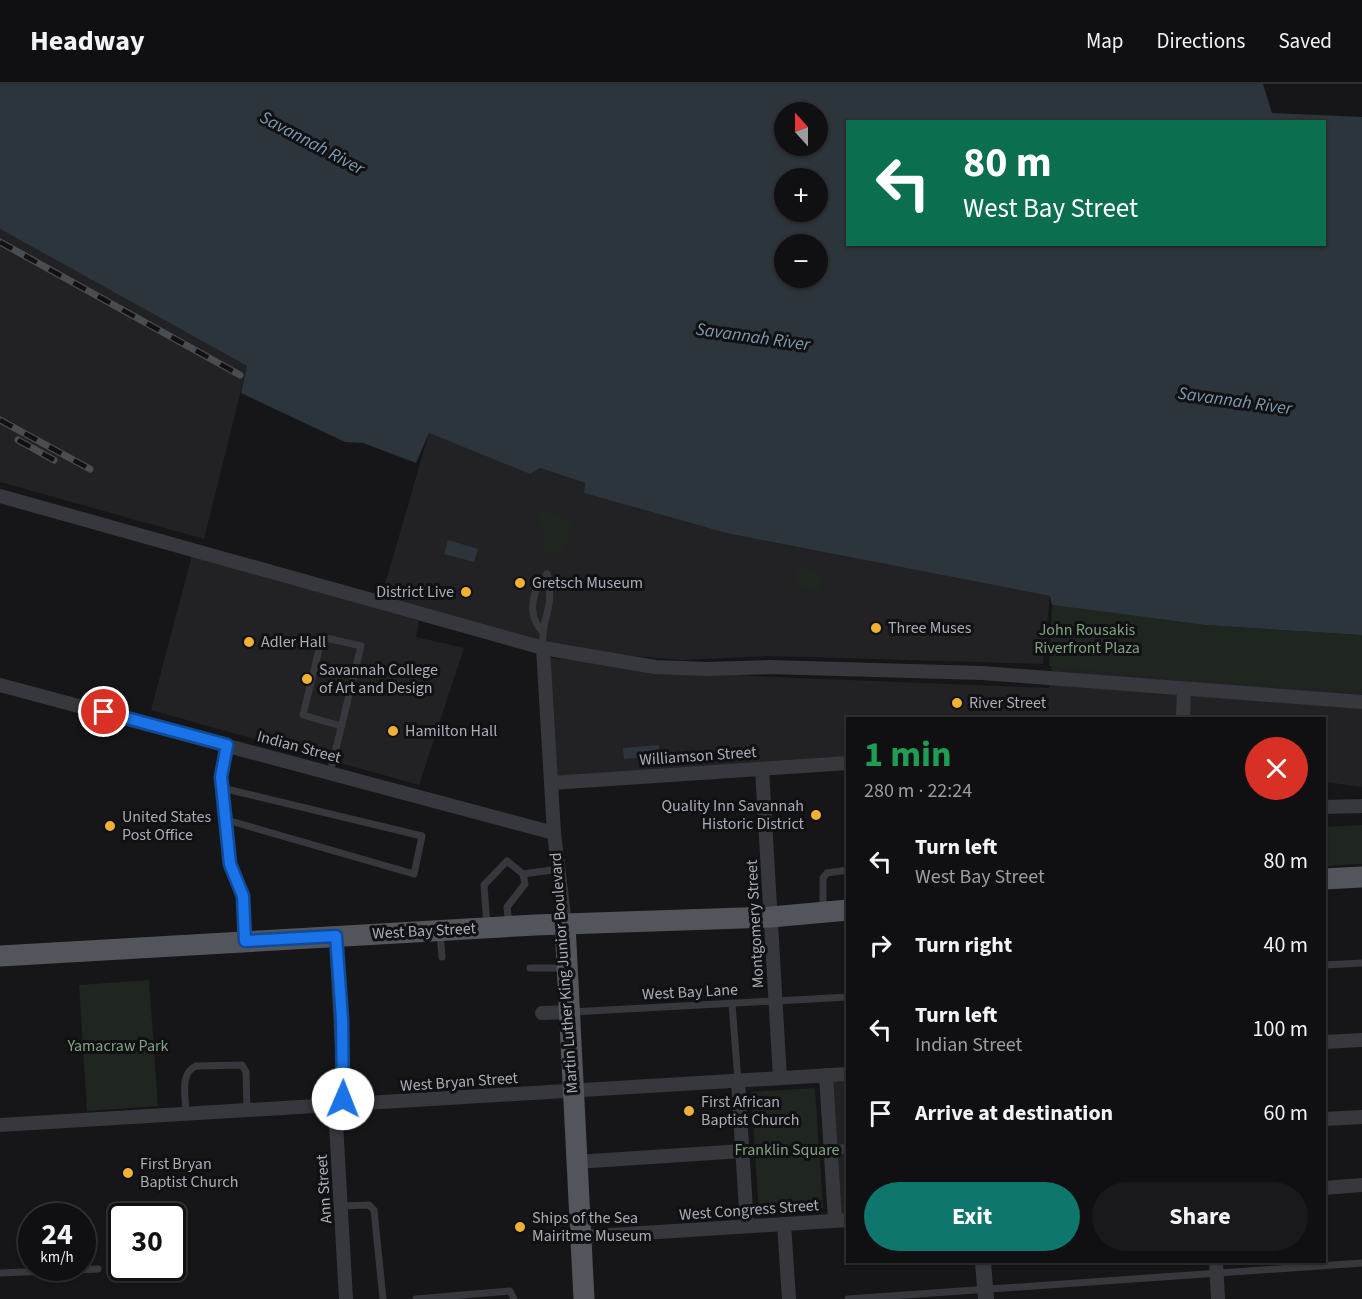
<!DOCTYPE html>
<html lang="en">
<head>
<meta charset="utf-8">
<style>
  :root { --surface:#101012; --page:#19191b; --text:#f1f3f6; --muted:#9c9d9f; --line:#303032; --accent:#0f766e }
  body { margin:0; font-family:"Source Sans 3",sans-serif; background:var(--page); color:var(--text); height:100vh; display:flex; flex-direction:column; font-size:22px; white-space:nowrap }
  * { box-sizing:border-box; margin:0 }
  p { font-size:20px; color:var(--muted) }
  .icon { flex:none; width:33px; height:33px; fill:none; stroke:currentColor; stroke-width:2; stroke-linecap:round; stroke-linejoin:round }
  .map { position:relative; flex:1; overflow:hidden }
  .panel { position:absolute; left:846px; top:633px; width:480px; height:546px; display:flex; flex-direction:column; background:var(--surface); border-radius:0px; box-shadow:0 2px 4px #0004,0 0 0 2px var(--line) }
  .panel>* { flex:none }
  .banner { position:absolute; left:846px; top:36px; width:480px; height:126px; border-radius:0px; box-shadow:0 2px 4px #0004,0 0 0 2px var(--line); background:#0b6e4f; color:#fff; overflow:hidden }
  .needle { width:39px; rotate:339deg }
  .controls { position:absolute; left:774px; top:18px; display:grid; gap:12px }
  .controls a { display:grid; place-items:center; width:54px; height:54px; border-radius:50%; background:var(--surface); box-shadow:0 2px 4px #0004,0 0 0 2px var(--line); font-size:30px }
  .speed { position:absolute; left:18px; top:1119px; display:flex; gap:12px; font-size:30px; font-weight:700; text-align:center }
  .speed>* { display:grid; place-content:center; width:78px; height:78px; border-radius:50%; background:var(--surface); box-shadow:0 2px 4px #0004,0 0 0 2px var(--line); line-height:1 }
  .speed small { font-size:15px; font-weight:400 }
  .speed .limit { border:3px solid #111; border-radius:9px; background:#fff; color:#111 }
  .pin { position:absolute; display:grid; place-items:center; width:51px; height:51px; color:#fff; margin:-26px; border:3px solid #fff; border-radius:50%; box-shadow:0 2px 6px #0007 }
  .me { position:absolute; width:66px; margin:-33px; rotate:1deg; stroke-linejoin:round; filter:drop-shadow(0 0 4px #0008) }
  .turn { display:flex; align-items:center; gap:21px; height:126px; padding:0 18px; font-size:27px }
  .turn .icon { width:78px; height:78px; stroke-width:2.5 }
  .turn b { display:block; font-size:42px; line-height:51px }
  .round { display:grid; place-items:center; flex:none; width:63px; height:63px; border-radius:32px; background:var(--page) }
  .headline { display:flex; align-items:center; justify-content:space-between; height:102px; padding:0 18px }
  h1 { font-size:36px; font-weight:700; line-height:45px; color:#1e9e55 }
  .button { display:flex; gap:12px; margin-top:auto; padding:12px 18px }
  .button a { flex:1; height:69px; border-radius:36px; background:var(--accent); color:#fff; font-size:24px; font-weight:700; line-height:69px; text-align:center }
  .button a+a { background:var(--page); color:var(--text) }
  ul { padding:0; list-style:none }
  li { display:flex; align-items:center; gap:18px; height:84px; padding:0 18px }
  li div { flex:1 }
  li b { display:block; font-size:22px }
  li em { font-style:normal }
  header { display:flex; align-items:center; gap:36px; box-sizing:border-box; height:84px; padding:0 30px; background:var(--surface); border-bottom:2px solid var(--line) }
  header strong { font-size:28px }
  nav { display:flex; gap:33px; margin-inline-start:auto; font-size:21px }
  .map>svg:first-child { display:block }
  .built { fill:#222225 }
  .green { fill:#1e261f }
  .water { fill:#2c353c; fill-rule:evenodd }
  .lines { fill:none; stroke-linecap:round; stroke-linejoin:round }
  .service { stroke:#37383d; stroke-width:7 }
  .pedestrian { stroke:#37383d; stroke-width:10 }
  .minor { stroke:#37383d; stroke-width:14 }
  .tertiary { stroke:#37383d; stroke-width:16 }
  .primary { stroke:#53555c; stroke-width:21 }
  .rail-casing { stroke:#4a4c52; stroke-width:7 }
  .rail { stroke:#111113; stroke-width:4.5; stroke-dasharray:14; stroke-linecap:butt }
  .route-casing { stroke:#114b97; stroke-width:15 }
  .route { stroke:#1a73e8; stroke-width:10 }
  .poi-dot { fill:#f2b134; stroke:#111113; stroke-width:2 }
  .labels { text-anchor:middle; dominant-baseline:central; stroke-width:6; stroke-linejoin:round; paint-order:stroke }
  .poi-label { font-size:16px; fill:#a8adb8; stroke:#111113; text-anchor:start }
  .park-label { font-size:16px; fill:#7fa381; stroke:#111113 }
  .street-label { font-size:16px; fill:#a8adb8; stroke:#111113 }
  .water-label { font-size:18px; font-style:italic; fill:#7f9bb3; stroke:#111113 }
</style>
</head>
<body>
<header>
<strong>Headway</strong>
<nav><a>Map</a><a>Directions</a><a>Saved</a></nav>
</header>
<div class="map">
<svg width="1362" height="1215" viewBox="0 0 1362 1215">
  <rect width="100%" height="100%" fill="#161618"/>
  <g class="built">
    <polygon points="0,145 247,282 204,455 0,398"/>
    <polygon points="429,349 530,390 540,384 585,399 584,409 726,449 1050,512 1043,580 768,572 681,576 543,564 381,514"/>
    <polygon points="192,471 419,537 416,553 464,564 419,701 151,626"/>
    <polygon points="1058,532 1362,559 1362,703 1325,698 1324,634 848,634 847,685 551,699 551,574 750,592 1049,604"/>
    <polygon points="847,995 847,1130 841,1131 832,996"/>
  </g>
  <g class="green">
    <polygon points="537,424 573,437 561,473 542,466 543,457"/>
    <polygon points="797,484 823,488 820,507 799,503 794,496"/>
    <polygon points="1052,521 1205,541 1362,551 1362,608 1153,593 1049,582"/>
    <polygon points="1362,741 1362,780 1325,782 1325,743"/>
    <polygon points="149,896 158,1022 87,1027 79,901"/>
    <polygon points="815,1004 823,1124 759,1129 751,1008"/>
  </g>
  <g class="water">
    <path d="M0 0H1263L1272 29 1362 33V551L1205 541 1052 521 1050 512 726 449 584 409 585 399 540 384 530 390 429 349 416 379 363 359 345 358 241 309 247 282 0 145ZM818 28V62H784V28ZM848 38H1324V160H848ZM818 94V128H784V94ZM818 160V194H784V160Z"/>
    <polygon points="448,456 478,465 474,478 444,470"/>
    <polygon points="659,661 660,672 624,675 623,664"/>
  </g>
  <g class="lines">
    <g class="service">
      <path d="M541 546C526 528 533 505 547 490 556 526 540 532 543 564"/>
      <polyline points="227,661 221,693 230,779 243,812 245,854"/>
      <polyline points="330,689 361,562 322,553 303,631 341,642"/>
      <polyline points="222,704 422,752 414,790 227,736"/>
      <polyline points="523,790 559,785"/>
      <polyline points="823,825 823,794 827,789 848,786"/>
      <polyline points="487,842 484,801 507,777 523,790 525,800 507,823 509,841"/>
      <polyline points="440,849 442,873"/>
      <polyline points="1324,881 1362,879"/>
      <polyline points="530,884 563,884"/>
      <polyline points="732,920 738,997"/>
      <polyline points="571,928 848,913"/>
      <path d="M186 1030C186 1014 179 989 196 982L242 981 246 988 247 1026"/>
      <polyline points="341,1122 369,1121 374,1126 383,1215"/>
      <polyline points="0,1189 98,1185"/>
      <polyline points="416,1215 510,1207 514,1215"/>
      <polyline points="848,1215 1362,1179"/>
    </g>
    <polyline class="pedestrian" points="830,1066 848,1065"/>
    <g class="minor">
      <polyline points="0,412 543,564 655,583 706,585 769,583 982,589 1362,618"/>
      <polyline points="543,564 554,749 565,840"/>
      <polyline points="0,601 554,749"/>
      <polyline points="1183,634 1184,607"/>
      <polyline points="762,685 780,994"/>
      <polyline points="551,699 848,679"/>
      <polyline points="1324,723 1362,722"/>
      <polyline points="336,852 344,1003 343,1015 335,1022 346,1215"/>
      <polyline points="542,929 569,928"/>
      <polyline points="1324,958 1362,956"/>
      <polyline points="826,991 835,1136"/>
      <polyline points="738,997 747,1142"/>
      <polyline points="1324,1035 1362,1033"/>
      <polyline points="0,1041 848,990"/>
      <polyline points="576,1078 742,1067"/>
      <polyline points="1324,1104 1362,1101"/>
      <polyline points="784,1140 789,1215"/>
      <polyline points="580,1153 848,1136"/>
      <polyline points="1216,1178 1218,1215"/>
    </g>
    <polyline class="tertiary" points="983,1178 986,1215"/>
    <g class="primary">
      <polyline points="1324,795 1362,793"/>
      <polyline points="565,840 584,1215"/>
      <polyline points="0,872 535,841 771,833 848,826"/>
    </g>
    <g class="rail-casing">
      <g id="rail">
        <polyline points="0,158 240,291"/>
        <polyline points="0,336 90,385"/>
        <polyline points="18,356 54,376"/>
      </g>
    </g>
    <use href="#rail" class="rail"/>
  </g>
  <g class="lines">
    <g class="route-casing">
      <polyline id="route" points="104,628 227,661 221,693 230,780 243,812 245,857 336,852 342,935 343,1015"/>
    </g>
    <use href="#route" class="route"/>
  </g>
  <g class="poi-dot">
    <circle cx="520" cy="499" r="6"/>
    <circle cx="466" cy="508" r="6"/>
    <circle cx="876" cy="544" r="6"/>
    <circle cx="249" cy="558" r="6"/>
    <circle cx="307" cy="595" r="6"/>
    <circle cx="957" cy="619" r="6"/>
    <circle cx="393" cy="647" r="6"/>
    <circle cx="816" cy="731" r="6"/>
    <circle cx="110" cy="742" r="6"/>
    <circle cx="689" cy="1027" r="6"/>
    <circle cx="128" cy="1089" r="6"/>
    <circle cx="520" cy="1143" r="6"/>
  </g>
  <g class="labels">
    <g class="poi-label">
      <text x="532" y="499">Gretsch Museum</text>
      <text x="454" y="508" text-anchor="end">District Live</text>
      <text x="888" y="544">Three Muses</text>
      <text x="261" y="558">Adler Hall</text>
      <text x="319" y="586">Savannah College<tspan x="319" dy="18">of Art and Design</tspan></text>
      <text x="969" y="619">River Street</text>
      <text x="405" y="647">Hamilton Hall</text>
      <text x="804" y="722" text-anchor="end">Quality Inn Savannah<tspan x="804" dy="18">Historic District</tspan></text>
      <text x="122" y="733">United States<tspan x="122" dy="18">Post Office</tspan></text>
      <text x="701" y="1018">First African<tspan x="701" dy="18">Baptist Church</tspan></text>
      <text x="140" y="1080">First Bryan<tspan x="140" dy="18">Baptist Church</tspan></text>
      <text x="532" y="1134">Ships of the Sea<tspan x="532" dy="18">Mairitme Museum</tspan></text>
    </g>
    <g class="park-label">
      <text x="1087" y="546">John Rousakis<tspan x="1087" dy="18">Riverfront Plaza</tspan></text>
      <text x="118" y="962">Yamacraw Park</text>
      <text x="787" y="1066">Franklin Square</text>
    </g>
    <g class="street-label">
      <text transform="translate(299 663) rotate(15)">Indian Street</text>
      <text transform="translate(698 672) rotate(-4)">Williamson Street</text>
      <text transform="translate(755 840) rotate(-93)">Montgomery Street</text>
      <text transform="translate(424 847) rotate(-3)">West Bay Street</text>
      <text transform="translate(564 889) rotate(-94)">Martin Luther King Junior Boulevard</text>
      <text transform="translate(690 908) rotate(-3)">West Bay Lane</text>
      <text transform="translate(459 998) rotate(-4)">West Bryan Street</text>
      <text transform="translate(324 1105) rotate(-94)">Ann Street</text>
      <text transform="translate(749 1126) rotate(-4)">West Congress Street</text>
    </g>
    <g class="water-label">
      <text transform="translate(312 59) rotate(28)">Savannah River</text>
      <text transform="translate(753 253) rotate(8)">Savannah River</text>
      <text transform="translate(1235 317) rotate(8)">Savannah River</text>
    </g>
  </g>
</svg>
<div class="controls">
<a><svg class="needle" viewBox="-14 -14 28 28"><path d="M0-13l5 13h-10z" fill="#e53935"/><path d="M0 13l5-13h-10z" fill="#9c9d9f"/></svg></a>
<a>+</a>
<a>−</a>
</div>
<div class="speed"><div>24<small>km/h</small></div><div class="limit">30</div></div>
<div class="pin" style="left:104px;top:628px;background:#d93025"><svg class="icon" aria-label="arrive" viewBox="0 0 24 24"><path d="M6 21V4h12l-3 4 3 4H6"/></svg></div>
<svg class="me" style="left:343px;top:1015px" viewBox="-20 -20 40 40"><circle r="19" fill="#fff"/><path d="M0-13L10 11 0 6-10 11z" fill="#1a73e8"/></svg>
<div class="banner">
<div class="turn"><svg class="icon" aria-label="left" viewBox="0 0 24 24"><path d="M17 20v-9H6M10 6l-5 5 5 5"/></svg><div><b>80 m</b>West Bay Street</div></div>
</div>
<section class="panel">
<div class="headline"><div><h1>1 min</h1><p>280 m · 22:24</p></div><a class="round" style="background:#d93025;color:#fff"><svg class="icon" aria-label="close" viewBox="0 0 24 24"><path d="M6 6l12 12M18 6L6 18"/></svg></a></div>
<ul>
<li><svg class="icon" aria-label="left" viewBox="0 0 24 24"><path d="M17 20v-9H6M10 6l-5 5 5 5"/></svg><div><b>Turn left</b><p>West Bay Street</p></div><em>80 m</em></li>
<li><svg class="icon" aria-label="right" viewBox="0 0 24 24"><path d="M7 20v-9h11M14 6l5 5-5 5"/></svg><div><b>Turn right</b></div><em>40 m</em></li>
<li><svg class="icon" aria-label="left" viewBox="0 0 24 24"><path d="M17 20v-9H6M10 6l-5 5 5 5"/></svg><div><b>Turn left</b><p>Indian Street</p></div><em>100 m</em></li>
<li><svg class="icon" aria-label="arrive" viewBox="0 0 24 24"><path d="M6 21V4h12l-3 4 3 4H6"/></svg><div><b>Arrive at destination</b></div><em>60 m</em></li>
</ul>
<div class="button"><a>Exit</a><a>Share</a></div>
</section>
</div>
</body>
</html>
